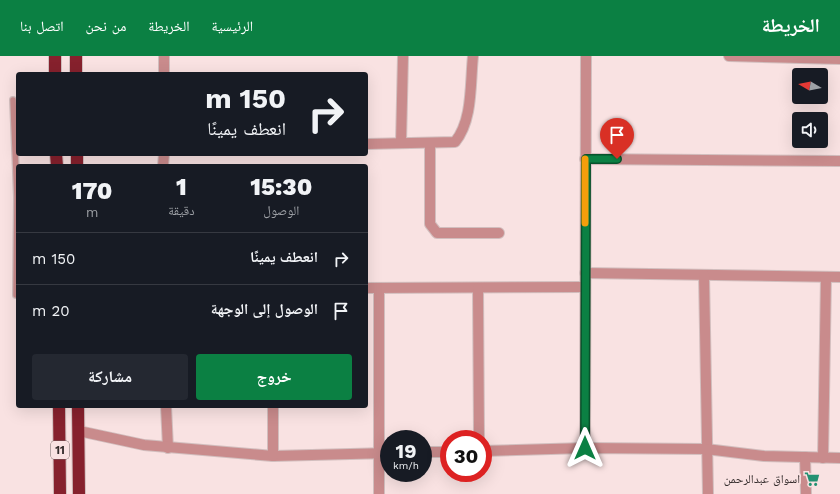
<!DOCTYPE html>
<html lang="ar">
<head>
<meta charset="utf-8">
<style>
  :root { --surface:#171b24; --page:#242831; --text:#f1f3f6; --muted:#9ea1a6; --line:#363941; --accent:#0b8043 }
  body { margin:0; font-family:"Work Sans","Noto Naskh Arabic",sans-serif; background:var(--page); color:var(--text); direction:rtl; height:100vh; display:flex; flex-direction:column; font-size:15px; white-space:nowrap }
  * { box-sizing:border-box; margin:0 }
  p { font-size:13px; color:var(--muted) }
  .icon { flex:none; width:22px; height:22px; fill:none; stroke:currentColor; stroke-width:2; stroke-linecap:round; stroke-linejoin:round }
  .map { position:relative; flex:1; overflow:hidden; direction:ltr }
  .panel { position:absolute; left:16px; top:108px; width:352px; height:244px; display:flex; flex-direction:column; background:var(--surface); border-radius:4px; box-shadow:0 4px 16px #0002; direction:rtl }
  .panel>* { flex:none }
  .top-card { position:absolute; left:16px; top:16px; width:352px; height:84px; border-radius:4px; box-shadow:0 4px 16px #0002; direction:rtl; background:#171b24; color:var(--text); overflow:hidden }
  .needle { width:26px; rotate:280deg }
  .buttons { position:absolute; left:792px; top:12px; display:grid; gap:8px }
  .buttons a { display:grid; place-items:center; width:36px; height:36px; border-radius:4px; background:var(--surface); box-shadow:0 4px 16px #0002; font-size:20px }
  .speed { position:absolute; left:380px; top:374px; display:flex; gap:8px; font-size:20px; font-weight:700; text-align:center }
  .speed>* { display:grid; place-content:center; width:52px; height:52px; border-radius:50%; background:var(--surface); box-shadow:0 4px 16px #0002; line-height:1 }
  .speed small { font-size:10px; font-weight:400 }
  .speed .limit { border:6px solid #d22; background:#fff; color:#111 }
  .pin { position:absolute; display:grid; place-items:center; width:34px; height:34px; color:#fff; margin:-41px -17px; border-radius:50% 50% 50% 0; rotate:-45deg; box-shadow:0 0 4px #0007 }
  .pin .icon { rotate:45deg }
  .me { position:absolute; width:44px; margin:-22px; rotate:0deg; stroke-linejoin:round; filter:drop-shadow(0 0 3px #0008) }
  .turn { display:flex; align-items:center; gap:14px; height:84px; padding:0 16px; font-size:18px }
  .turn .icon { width:52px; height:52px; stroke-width:2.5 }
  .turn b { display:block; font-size:28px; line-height:34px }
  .eta { display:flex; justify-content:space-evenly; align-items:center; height:68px; text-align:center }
  .eta b { font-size:24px; font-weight:800; line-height:28px }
  .primary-button { display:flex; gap:8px; margin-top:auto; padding:8px 16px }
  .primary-button a { flex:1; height:46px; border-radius:4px; background:var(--accent); color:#fff; font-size:16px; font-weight:800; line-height:46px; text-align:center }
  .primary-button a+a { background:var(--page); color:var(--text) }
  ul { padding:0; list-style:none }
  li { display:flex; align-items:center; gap:12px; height:52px; padding:0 16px; border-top:1px solid var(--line) }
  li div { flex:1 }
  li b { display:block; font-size:15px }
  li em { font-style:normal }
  header { display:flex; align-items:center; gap:24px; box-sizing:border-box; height:56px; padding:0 20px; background:var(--accent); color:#fff }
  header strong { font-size:19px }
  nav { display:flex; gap:22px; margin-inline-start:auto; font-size:14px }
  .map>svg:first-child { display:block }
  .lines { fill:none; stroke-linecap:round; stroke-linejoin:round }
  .lane-casing { stroke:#d2bebe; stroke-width:8 }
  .street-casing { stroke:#d2bebe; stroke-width:12 }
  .highway-casing { stroke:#d2bebe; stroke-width:14 }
  .lane { stroke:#c98b8c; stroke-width:5.5 }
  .street { stroke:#c98b8c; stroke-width:10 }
  .highway { stroke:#86212d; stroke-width:12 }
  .route-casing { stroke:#07532c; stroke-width:10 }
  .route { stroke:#0b8043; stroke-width:7 }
  .slow { stroke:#f59e0b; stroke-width:7 }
  .labels { text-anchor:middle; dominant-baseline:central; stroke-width:3.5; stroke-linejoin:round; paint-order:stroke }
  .shield { fill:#f9e2e2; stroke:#6f6363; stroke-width:1 }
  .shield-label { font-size:11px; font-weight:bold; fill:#342c2c }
  .poi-label { font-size:12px; fill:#342c2c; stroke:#f9e2e2; text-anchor:end }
</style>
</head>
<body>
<header>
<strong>الخريطة</strong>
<nav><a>الرئيسية</a><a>الخريطة</a><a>من نحن</a><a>اتصل بنا</a></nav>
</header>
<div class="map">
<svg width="840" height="438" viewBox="0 0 840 438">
  <rect width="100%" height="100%" fill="#f9e2e2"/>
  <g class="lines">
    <g class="lane-casing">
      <polyline id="lane" points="13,44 17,141 16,239"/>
    </g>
    <g class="street-casing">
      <g id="street">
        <polyline points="729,0 840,3"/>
        <polyline points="164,18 164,0"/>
        <polyline points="401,87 403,0"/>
        <polyline points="430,87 430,168 437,177 499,177"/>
        <path d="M366 88 455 86C473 64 470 28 473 0"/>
        <polyline points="585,103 840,105"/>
        <polyline points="163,110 164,98"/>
        <polyline points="585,217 840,221"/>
        <polyline points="704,219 708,438"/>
        <polyline points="366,232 585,231"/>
        <polyline points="379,232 379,438"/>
        <polyline points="478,232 479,383"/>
        <polyline points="166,350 168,392"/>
        <polyline points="79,375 144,389 273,400 389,397"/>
        <polyline points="585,392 586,0"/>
        <polyline points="483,395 585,392 706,393 764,400 840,402"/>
        <polyline points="423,396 449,396"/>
        <polyline points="273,400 273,350"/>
        <polyline points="805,401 806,438"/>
        <polyline points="823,402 826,221"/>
      </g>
    </g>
    <g class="highway-casing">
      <g id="highway">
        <polyline points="55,0 55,18"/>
        <polyline points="76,0 76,18"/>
        <polyline points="56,98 57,110"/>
        <polyline points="77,110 77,98"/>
        <polyline points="59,350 60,438"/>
        <polyline points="78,350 79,438"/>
      </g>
    </g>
    <use href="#lane" class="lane"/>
    <use href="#street" class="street"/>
    <use href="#highway" class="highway"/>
  </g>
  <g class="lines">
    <g class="route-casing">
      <polyline id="route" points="585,392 586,103 617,103"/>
    </g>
    <use href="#route" class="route"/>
    <polyline class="slow" points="585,167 585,103"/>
  </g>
  <defs>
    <g id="supermarket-bare" transform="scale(1.2)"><path d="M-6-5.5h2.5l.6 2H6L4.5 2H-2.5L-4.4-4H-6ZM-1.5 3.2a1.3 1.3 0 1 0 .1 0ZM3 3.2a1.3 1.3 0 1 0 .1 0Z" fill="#239172" stroke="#f9e2e2" stroke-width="2.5" paint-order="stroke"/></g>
  </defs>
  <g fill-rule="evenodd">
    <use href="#supermarket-bare" x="812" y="423"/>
  </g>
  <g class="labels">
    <rect class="shield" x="51" y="385" width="18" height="18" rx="3"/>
    <g class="shield-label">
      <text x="60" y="394">11</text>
    </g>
    <g class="poi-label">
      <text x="800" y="423">اسواق عبدالرحمن</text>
    </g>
  </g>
</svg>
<div class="buttons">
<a><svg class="needle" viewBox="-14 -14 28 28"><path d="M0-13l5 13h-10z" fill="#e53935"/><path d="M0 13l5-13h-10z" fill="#9ea1a6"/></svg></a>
<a><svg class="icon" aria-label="sound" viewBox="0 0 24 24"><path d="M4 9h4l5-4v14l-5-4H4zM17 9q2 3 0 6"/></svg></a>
</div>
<div class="speed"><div>19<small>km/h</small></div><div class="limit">30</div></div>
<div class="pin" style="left:617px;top:103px;background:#d93025"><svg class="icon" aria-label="arrive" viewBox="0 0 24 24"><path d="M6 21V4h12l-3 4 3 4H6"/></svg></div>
<svg class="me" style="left:585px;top:392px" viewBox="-20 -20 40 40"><path d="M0-17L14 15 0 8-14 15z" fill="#0b8043" stroke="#fff" stroke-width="4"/></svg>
<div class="top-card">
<div class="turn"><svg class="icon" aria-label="right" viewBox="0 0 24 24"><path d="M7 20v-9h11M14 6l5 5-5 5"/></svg><div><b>150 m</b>انعطف يمينًا</div></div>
</div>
<section class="panel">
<div class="eta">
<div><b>15:30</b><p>الوصول</p></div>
<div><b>1</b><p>دقيقة</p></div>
<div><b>170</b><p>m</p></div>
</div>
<ul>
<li><svg class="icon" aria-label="right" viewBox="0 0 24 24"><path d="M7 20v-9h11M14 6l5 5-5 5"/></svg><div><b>انعطف يمينًا</b></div><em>150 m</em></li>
<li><svg class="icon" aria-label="arrive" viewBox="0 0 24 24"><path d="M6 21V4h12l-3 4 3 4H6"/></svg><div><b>الوصول إلى الوجهة</b></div><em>20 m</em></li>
</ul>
<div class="primary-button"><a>خروج</a><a>مشاركة</a></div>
</section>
</div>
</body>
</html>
